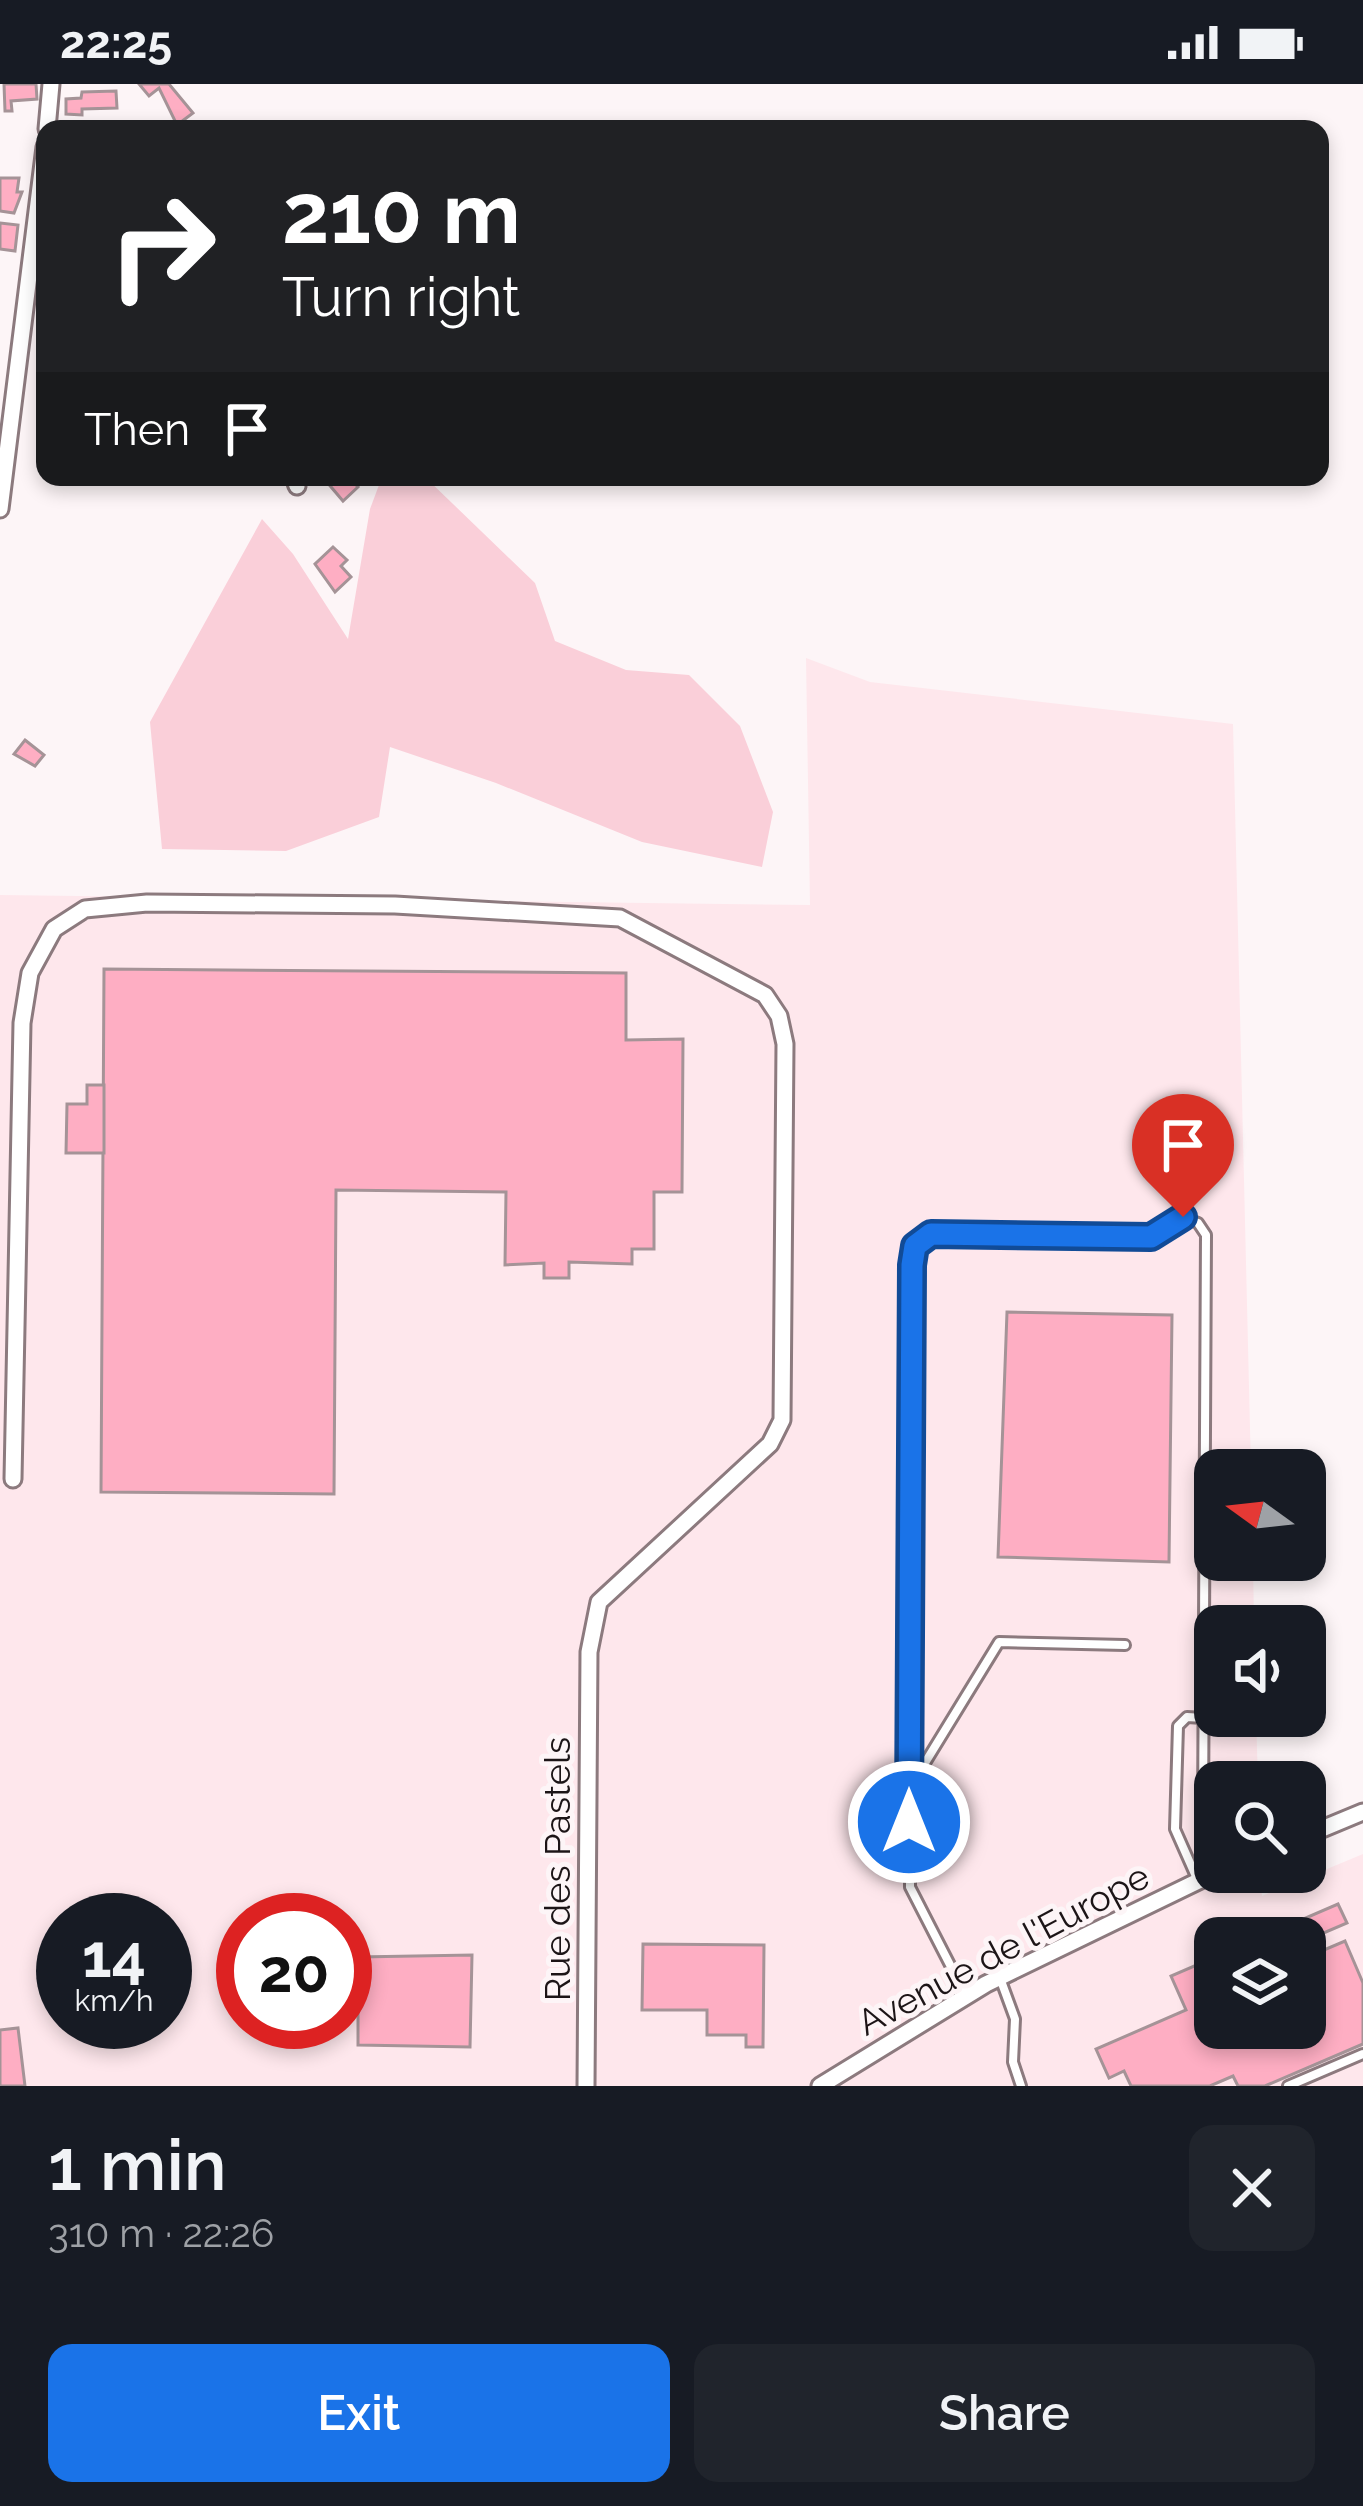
<!DOCTYPE html>
<html lang="en">
<head>
<meta charset="utf-8">
<style>
  :root { --surface:#171b24; --page:#20242c; --text:#f1f3f6; --muted:#9ea1a6; --accent:#1a73e8 }
  body { margin:0; font-family:Raleway,sans-serif; background:var(--page); color:var(--text); height:100vh; display:flex; flex-direction:column; font-size:45px; white-space:nowrap }
  * { box-sizing:border-box; margin:0 }
  p { font-size:39px; color:var(--muted) }
  .icon { flex:none; width:66px; height:66px; fill:none; stroke:currentColor; stroke-width:2; stroke-linecap:round; stroke-linejoin:round }
  .map { position:relative; height:2002px; overflow:hidden }
  .drawer { display:flex; flex-direction:column; background:var(--surface); flex:1 }
  .drawer>* { flex:none }
  .hud { position:absolute; left:36px; top:36px; width:1293px; height:366px; border-radius:24px; box-shadow:0 6px 18px #0003; background:#202124; color:#fff; overflow:hidden }
  .needle { width:78px; rotate:285deg }
  .fabs { position:absolute; left:1194px; top:1365px; display:grid; gap:24px }
  .fabs a { display:grid; place-items:center; width:132px; height:132px; border-radius:24px; background:var(--surface); box-shadow:0 6px 18px #0003; font-size:60px }
  .speed { position:absolute; left:36px; top:1809px; display:flex; gap:24px; font-size:60px; font-weight:700; text-align:center }
  .speed>* { display:grid; place-content:center; width:156px; height:156px; border-radius:50%; background:var(--surface); box-shadow:0 6px 18px #0003; line-height:1 }
  .speed small { font-size:30px; font-weight:400 }
  .speed .limit { border:18px solid #d22; background:#fff; color:#111 }
  .pin { position:absolute; display:grid; place-items:center; width:102px; height:102px; color:#fff; margin:-123px -51px; border-radius:50% 50% 50% 0; rotate:-45deg; box-shadow:0 0 12px #0007 }
  .pin .icon { rotate:45deg }
  .me { position:absolute; width:132px; margin:-66px; rotate:0deg; stroke-linejoin:round; filter:drop-shadow(0 0 9px #0008) }
  .turn { display:flex; align-items:center; gap:42px; height:252px; padding:0 48px; font-size:54px }
  .turn .icon { width:156px; height:156px; stroke-width:2.5 }
  .turn b { display:block; font-size:84px; line-height:102px }
  .then { display:flex; align-items:center; height:114px; padding:0 48px; background:#0003; gap:24px; font-size:45px }
  .round { display:grid; place-items:center; flex:none; width:126px; height:126px; border-radius:24px; background:var(--page) }
  .summary { display:flex; align-items:center; justify-content:space-between; height:204px; padding:0 48px }
  h1 { font-size:72px; font-weight:600; line-height:90px }
  .button { display:flex; gap:24px; margin-top:auto; padding:24px 48px }
  .button a { flex:1; height:138px; border-radius:24px; background:var(--accent); color:#fff; font-size:48px; font-weight:600; line-height:138px; text-align:center }
  .button a+a { background:var(--page); color:var(--text) }
  .status { display:flex; justify-content:space-between; align-items:center; height:84px; padding:0 60px; background:var(--surface); direction:ltr }
  .status svg { height:33px; fill:currentColor }
  .map>svg:first-child { display:block }
  .built { fill:#fee7ec; fill-rule:evenodd }
  .green { fill:#facfd9 }
  .building { fill:#feaec3; stroke:#a59397; stroke-width:3 }
  .lines { fill:none; stroke-linecap:round; stroke-linejoin:round }
  .lane-casing { stroke:#8c7a7e; stroke-width:14 }
  .street-casing { stroke:#8c7a7e; stroke-width:21 }
  .lane { stroke:#fff; stroke-width:8 }
  .street { stroke:#fff; stroke-width:15 }
  .route-casing { stroke:#114b97; stroke-width:30 }
  .route { stroke:#1a73e8; stroke-width:21 }
  .labels { text-anchor:middle; dominant-baseline:central; stroke-width:10; stroke-linejoin:round; paint-order:stroke }
  .street-label { font-size:36px; fill:#1c1517; stroke:#fdf5f7 }
</style>
</head>
<body>
<div class="status"><b>22:25</b><svg viewBox="0 0 49 12"><path d="M0 12V9h3v3zM5 12V6h3v6zM10 12V3h3v9zM15 12V0h3v12zM26 1h20v11H26zM47 4h2v5h-2z"/></svg></div>
<div class="map">
<svg width="1363" height="2002" viewBox="0 0 1363 2002">
  <rect width="100%" height="100%" fill="#fdf5f7"/>
  <path class="built" d="M806 574 870 598 1233 640 1251 1386H1215V1476H1253L1254 1542H1215V1632H1256L1258 1698H1215V1788H1260L1262 1812 1363 1770V2002H0V811L810 821ZM63 1836H165V1938H63ZM243 1836H345V1938H243ZM1215 1854H1305V1944H1215Z"/>
  <polygon class="green" points="382,393 425,393 535,499 555,557 626,586 689,591 740,642 773,728 762,783 642,758 496,699 390,663 379,733 286,767 162,765 150,638 262,435 293,470 348,555 370,425"/>
  <g class="building">
    <polygon points="4,0 36,0 37,15 11,17 12,27 5,27"/>
    <polygon points="139,0 169,0 193,29 177,41 159,4 149,12"/>
    <polygon points="116,7 117,24 82,25 82,31 66,30 66,15 81,14 82,8"/>
    <polygon points="0,94 19,94 17,108 22,108 14,129 0,127"/>
    <polygon points="0,139 18,141 15,167 0,165"/>
    <polygon points="330,393 349,393 358,403 343,417 326,397"/>
    <polygon points="333,463 347,476 341,482 351,493 335,508 315,480"/>
    <polygon points="25,656 44,671 35,682 14,670"/>
    <polygon points="104,885 626,889 626,956 683,955 682,1108 654,1108 654,1165 632,1165 632,1180 569,1178 569,1194 544,1194 544,1179 505,1181 506,1108 336,1106 334,1410 101,1408"/>
    <polygon points="87,1001 104,1001 104,1069 66,1069 67,1020 87,1020"/>
    <polygon points="1007,1228 1172,1231 1169,1478 998,1473"/>
    <polygon points="1338,1820 1347,1839 1305,1857 1305,1854 1268,1854 1266,1851"/>
    <polygon points="1345,1857 1363,1899 1363,1960 1265,2002 1238,2002 1233,1992 1210,2002 1131,2002 1124,1987 1109,1994 1096,1965 1186,1926 1171,1892 1215,1873 1215,1944 1305,1944 1305,1874"/>
    <polygon points="643,1860 764,1861 763,1963 746,1963 746,1951 707,1951 707,1926 642,1926"/>
    <polygon points="472,1871 470,1963 358,1961 358,1873"/>
    <polygon points="18,1944 25,2002 0,2002 0,1946"/>
  </g>
  <g class="lines">
    <g class="lane-casing">
      <g id="lane">
        <polyline points="909,1705 999,1558 1125,1561"/>
        <polyline points="1198,1797 1175,1745 1178,1642 1187,1633 1203,1634"/>
        <polyline points="1000,1894 1015,1935 1013,1978 1021,2002"/>
        <polyline points="966,1912 910,1803 912,1181 915,1162 931,1150 1151,1153 1183,1133 1198,1139 1206,1151 1203,1737 1215,1767"/>
        <polyline points="1288,2002 1363,1970"/>
      </g>
    </g>
    <g class="street-casing">
      <g id="street">
        <polyline points="47,45 51,0"/>
        <polyline points="294,393 297,402"/>
        <polyline points="0,425 45,63"/>
        <polyline points="13,1395 22,939 30,889 54,845 85,825 147,819 395,821 620,834 765,911 779,932 785,960 782,1336 770,1360 599,1518 589,1568 586,2002"/>
        <polyline points="1305,1752 1363,1728"/>
        <polyline points="820,2002 986,1900 1217,1788"/>
      </g>
    </g>
    <use href="#lane" class="lane"/>
    <use href="#street" class="street"/>
  </g>
  <g class="lines">
    <g class="route-casing">
      <polyline id="route" points="909,1738 912,1181 915,1162 931,1150 1151,1153 1183,1133"/>
    </g>
    <use href="#route" class="route"/>
  </g>
  <g class="labels">
    <g class="street-label">
      <text transform="translate(557 1785) rotate(-90)">Rue des Pastels</text>
      <text transform="translate(1003 1865) rotate(-28)">Avenue de l'Europe</text>
    </g>
  </g>
</svg>
<div class="fabs">
<a><svg class="needle" viewBox="-14 -14 28 28"><path d="M0-13l5 13h-10z" fill="#e53935"/><path d="M0 13l5-13h-10z" fill="#9ea1a6"/></svg></a>
<a><svg class="icon" aria-label="sound" viewBox="0 0 24 24"><path d="M4 9h4l5-4v14l-5-4H4zM17 9q2 3 0 6"/></svg></a>
<a><svg class="icon" aria-label="search" viewBox="0 0 24 24"><circle cx="10" cy="10" r="6"/><path d="M15 15l6 6"/></svg></a>
<a><svg class="icon" aria-label="layers" viewBox="0 0 24 24"><path d="M12 4l9 5-9 5-9-5zM3 14l9 5 9-5"/></svg></a>
</div>
<div class="speed"><div>14<small>km/h</small></div><div class="limit">20</div></div>
<div class="pin" style="left:1183px;top:1133px;background:#d93025"><svg class="icon" aria-label="arrive" viewBox="0 0 24 24"><path d="M6 21V4h12l-3 4 3 4H6"/></svg></div>
<svg class="me" style="left:909px;top:1738px" viewBox="-20 -20 40 40"><circle r="17" fill="#1a73e8" stroke="#fff" stroke-width="3"/><path d="M0-11L8 9 0 5-8 9z" fill="#fff"/></svg>
<div class="hud">
<div class="turn"><svg class="icon" aria-label="right" viewBox="0 0 24 24"><path d="M7 20v-9h11M14 6l5 5-5 5"/></svg><div><b>210 m</b>Turn right</div></div>
<div class="then">Then<svg class="icon" aria-label="arrive" viewBox="0 0 24 24"><path d="M6 21V4h12l-3 4 3 4H6"/></svg></div>
</div>
</div>
<section class="drawer">
<div class="summary"><div><h1>1 min</h1><p>310 m · 22:26</p></div><a class="round"><svg class="icon" aria-label="close" viewBox="0 0 24 24"><path d="M6 6l12 12M18 6L6 18"/></svg></a></div>
<div class="button"><a>Exit</a><a>Share</a></div>
</section>
</body>
</html>
